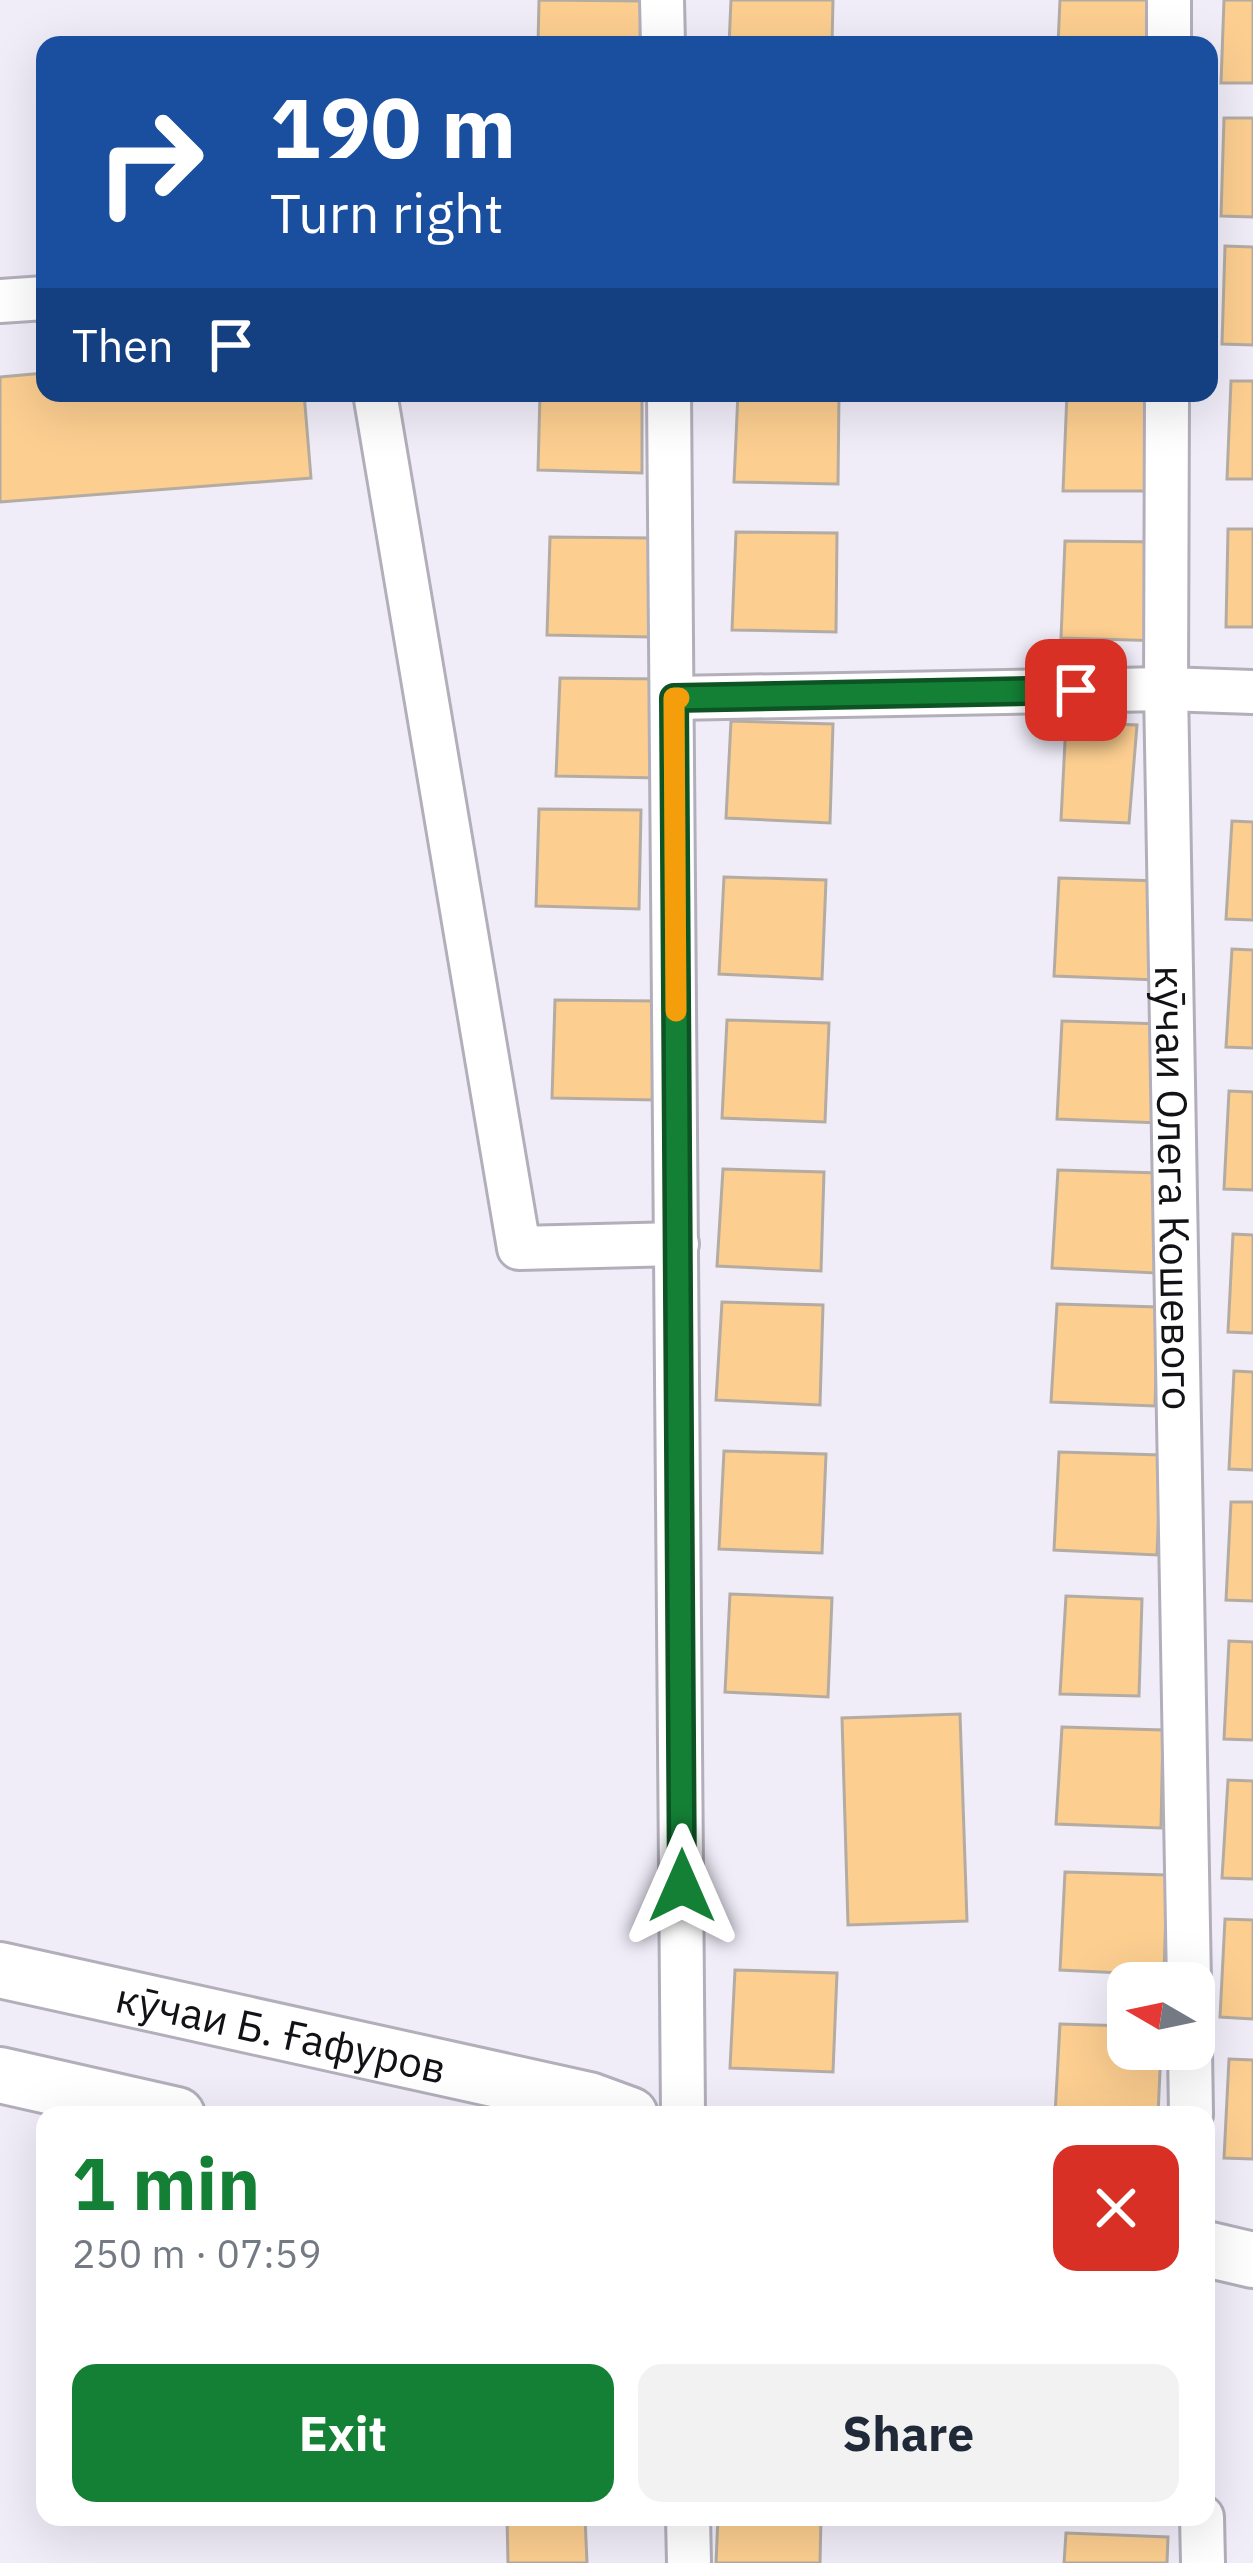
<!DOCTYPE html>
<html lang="en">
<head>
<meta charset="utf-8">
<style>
  :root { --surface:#fff; --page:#f2f2f3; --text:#1f2937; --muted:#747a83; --accent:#148036 }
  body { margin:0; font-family:"IBM Plex Sans",sans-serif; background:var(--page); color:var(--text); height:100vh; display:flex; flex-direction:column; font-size:45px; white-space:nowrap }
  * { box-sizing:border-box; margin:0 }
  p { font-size:39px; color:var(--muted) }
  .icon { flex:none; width:66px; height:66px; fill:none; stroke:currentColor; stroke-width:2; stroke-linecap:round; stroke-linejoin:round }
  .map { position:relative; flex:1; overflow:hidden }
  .details { position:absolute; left:36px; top:2106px; width:1179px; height:420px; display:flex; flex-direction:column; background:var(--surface); border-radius:24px; box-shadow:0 12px 48px #0002 }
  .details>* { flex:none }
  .guide { position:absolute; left:36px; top:36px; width:1182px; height:366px; border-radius:24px; box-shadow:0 12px 48px #0002; background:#1a4fa0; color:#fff; overflow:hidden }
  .needle { width:78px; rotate:279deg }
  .fabs { position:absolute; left:1107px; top:1962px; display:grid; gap:24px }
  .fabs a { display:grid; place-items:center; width:108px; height:108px; border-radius:24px; background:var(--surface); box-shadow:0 12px 48px #0002; font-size:60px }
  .pin { position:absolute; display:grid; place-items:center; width:102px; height:102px; color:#fff; margin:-51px; border-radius:24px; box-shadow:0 6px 18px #0006 }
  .me { position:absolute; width:132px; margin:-66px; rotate:0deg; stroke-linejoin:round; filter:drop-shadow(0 0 9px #0008) }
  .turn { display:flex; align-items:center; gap:42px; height:252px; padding:0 36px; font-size:54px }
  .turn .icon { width:156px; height:156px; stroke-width:2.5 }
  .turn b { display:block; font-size:84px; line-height:102px }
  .then { display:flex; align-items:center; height:114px; padding:0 36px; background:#0003; gap:24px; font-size:45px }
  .round { display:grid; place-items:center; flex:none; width:126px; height:126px; border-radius:24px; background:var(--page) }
  .headline { display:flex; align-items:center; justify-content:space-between; height:204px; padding:0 36px }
  h1 { font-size:72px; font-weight:700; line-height:90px; color:var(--accent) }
  .action { display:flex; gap:24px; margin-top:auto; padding:24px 36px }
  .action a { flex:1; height:138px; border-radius:24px; background:var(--accent); color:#fff; font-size:48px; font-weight:700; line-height:138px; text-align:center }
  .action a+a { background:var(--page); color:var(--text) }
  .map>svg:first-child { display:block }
  .building { fill:#fcce90; stroke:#b4aca2; stroke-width:3 }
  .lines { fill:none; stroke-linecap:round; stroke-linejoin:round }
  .minor-casing { stroke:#b2afbb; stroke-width:48 }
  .major-casing { stroke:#b2afbb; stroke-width:60 }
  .minor { stroke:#fff; stroke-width:42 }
  .major { stroke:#fff; stroke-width:54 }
  .route-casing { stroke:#0d5323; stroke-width:30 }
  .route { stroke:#148036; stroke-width:21 }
  .slow { stroke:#f59e0b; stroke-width:21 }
  .labels { text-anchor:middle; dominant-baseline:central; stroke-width:10; stroke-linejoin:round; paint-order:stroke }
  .street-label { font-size:42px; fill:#121115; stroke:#fcfcfe }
</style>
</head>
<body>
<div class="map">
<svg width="1253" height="2563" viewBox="0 0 1253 2563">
  <rect width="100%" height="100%" fill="#f0edf9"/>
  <g class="building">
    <polygon points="539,0 641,1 640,45 538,45"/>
    <polygon points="731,0 833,0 832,45 729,45"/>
    <polygon points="1060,0 1162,0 1161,45 1058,45"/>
    <polygon points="1224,0 1253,0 1253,83 1221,83"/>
    <polygon points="1224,118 1253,118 1253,217 1221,216"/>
    <polygon points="1225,246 1253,247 1253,345 1222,344"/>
    <polygon points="45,373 45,393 304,393 311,478 0,502 0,377"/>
    <polygon points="1231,381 1253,381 1253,479 1227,479"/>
    <polygon points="540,393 642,393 642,473 538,470"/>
    <polygon points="738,393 839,393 838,484 734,482"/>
    <polygon points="1067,393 1151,393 1145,491 1063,491"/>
    <polygon points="1228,529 1253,529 1253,627 1226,627"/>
    <polygon points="736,532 837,533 836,632 732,630"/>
    <polygon points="550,537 652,538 650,637 547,635"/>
    <polygon points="1065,541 1166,542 1165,641 1061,638"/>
    <polygon points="560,678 661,679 660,778 556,776"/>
    <polygon points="731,721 833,724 830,823 726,818"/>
    <polygon points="1066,722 1137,725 1129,823 1061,820"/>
    <polygon points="539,809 641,810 639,909 536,906"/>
    <polygon points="1232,821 1253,822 1253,920 1226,919"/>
    <polygon points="724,877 826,880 822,979 719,974"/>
    <polygon points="1059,878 1161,881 1157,980 1054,976"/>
    <polygon points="1232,949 1253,950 1253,1048 1226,1047"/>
    <polygon points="555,1000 656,1001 656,1100 552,1098"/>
    <polygon points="727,1020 829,1023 825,1122 722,1118"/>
    <polygon points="1062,1021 1164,1024 1160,1123 1057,1119"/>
    <polygon points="1229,1091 1253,1092 1253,1190 1224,1189"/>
    <polygon points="723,1169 824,1172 821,1271 717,1266"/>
    <polygon points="1058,1170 1159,1173 1156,1273 1052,1268"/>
    <polygon points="1233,1234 1253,1235 1253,1333 1228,1332"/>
    <polygon points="722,1302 823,1305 820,1405 716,1400"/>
    <polygon points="1057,1304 1158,1307 1155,1406 1051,1402"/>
    <polygon points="1234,1371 1253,1372 1253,1470 1229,1469"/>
    <polygon points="724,1451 826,1454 822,1553 719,1549"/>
    <polygon points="1059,1452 1161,1455 1157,1555 1054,1550"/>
    <polygon points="1231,1502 1253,1502 1253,1601 1226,1600"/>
    <polygon points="730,1594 832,1598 828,1697 725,1692"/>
    <polygon points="1066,1596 1142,1599 1139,1696 1060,1694"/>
    <polygon points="1229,1641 1253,1642 1253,1740 1224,1739"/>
    <polygon points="960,1714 967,1921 848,1925 842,1718"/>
    <polygon points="1062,1727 1163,1730 1161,1828 1056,1824"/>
    <polygon points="1228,1780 1253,1781 1253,1879 1222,1878"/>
    <polygon points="1065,1872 1167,1875 1164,1975 1060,1970"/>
    <polygon points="1225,1919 1253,1920 1253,2019 1220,2017"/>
    <polygon points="735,1970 837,1973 833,2072 730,2068"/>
    <polygon points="1060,2024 1128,2026 1128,2049 1161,2049 1158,2115 1055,2115"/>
    <polygon points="1229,2059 1253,2060 1253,2159 1224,2158"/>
    <polygon points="507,2517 585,2517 587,2563 508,2563"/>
    <polygon points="718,2517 821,2517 820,2563 716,2563"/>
    <polygon points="1066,2533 1168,2537 1167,2563 1064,2563"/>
  </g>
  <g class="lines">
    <g class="minor-casing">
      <g id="minor">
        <polyline points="662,0 663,45"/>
        <polyline points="1169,45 1169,0"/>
        <polyline points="0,301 45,298"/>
        <polyline points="375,393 519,1248 677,1244"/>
        <polyline points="669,393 683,2115"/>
        <path id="s1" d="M1167 393 1166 689 1189 1983"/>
        <polyline points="674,698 1166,689 1253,692"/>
        <polyline points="1190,2049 1191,2115"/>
        <polyline points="688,2517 689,2563"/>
        <polyline points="1202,2517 1203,2563"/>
      </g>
    </g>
    <g class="major-casing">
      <g id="major">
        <path id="s2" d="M0 1970 589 2100 630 2115"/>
        <polyline points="0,2075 177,2115"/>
        <polyline points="1206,2249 1253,2260"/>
      </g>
    </g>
    <use href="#minor" class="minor"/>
    <use href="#major" class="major"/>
  </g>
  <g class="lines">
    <g class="route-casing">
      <polyline id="route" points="682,1886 674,698 1076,690"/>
    </g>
    <use href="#route" class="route"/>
    <polyline class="slow" points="676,1011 674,698 679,698"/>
  </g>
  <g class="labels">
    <g class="street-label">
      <text stroke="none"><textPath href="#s1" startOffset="795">кӯчаи Олега Кошевого</textPath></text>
      <text stroke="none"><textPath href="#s2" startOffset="288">кӯчаи Б. Ғафуров</textPath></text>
    </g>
  </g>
</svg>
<div class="fabs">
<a><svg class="needle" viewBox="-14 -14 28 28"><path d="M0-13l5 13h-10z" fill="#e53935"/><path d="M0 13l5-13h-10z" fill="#747a83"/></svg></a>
</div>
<div class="pin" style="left:1076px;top:690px;background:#d93025"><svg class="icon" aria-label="arrive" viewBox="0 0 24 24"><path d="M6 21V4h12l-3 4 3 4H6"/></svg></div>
<svg class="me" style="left:682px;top:1886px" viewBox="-20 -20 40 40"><path d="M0-17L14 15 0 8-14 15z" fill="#148036" stroke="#fff" stroke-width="4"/></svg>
<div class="guide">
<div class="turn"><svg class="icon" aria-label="right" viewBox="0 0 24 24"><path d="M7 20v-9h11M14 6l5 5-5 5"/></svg><div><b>190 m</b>Turn right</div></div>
<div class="then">Then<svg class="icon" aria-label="arrive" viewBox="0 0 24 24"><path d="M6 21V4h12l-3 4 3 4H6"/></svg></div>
</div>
<section class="details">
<div class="headline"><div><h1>1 min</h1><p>250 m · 07:59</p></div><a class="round" style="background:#d93025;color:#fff"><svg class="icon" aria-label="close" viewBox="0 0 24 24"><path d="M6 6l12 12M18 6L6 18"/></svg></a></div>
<div class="action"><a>Exit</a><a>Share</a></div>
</section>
</div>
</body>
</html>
